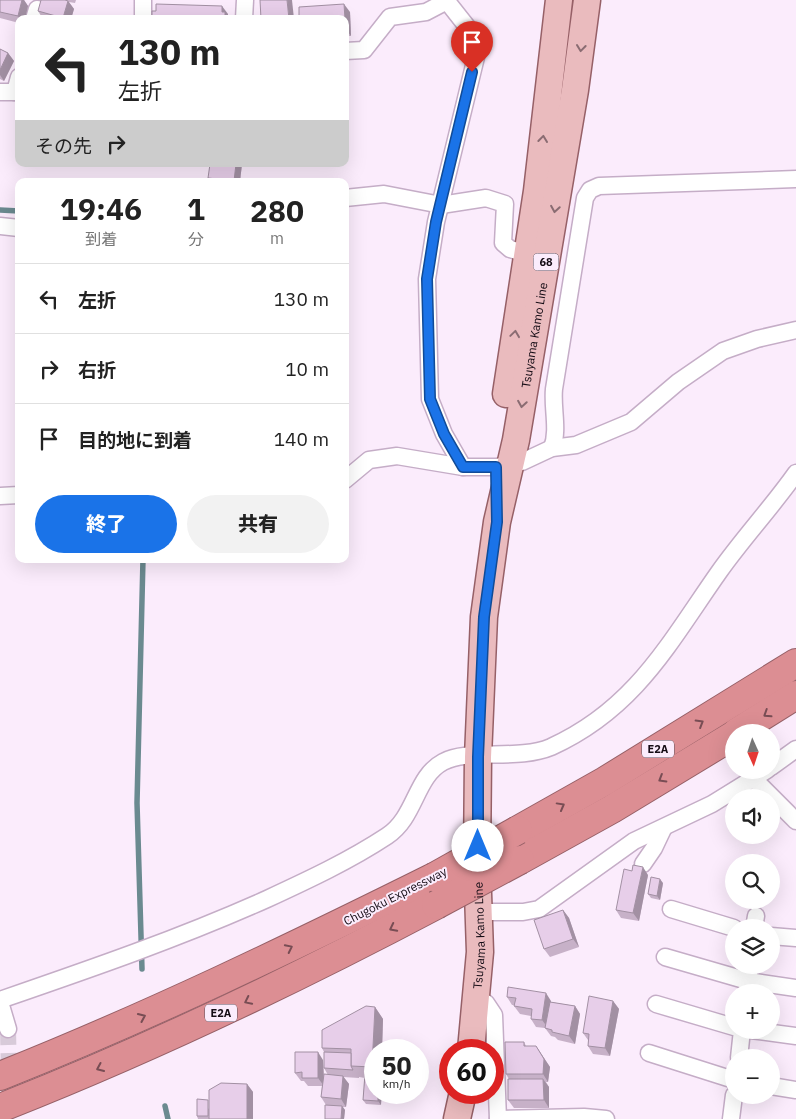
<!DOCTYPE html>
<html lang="ja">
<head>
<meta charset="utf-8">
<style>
  :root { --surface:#fff; --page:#f2f2f2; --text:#222; --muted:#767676; --line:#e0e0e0; --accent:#1a73e8 }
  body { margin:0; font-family:"IBM Plex Sans","Noto Sans JP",sans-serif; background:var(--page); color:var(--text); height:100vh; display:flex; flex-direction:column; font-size:19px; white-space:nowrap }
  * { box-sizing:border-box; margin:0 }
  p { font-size:16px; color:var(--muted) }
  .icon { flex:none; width:28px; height:28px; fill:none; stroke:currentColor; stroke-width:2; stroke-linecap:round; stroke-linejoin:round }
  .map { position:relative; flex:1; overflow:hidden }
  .details { position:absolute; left:15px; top:178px; width:334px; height:385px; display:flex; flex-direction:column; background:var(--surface); border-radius:10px; box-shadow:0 5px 20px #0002 }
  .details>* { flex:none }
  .top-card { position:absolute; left:15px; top:15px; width:334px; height:152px; border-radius:10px; box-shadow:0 5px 20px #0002; background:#fff; color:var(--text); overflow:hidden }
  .needle { width:32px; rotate:177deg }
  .fabs { position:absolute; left:725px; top:724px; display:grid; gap:10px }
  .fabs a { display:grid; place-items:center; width:55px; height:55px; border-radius:50%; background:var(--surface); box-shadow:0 5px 20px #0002; font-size:25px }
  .speed { position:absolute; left:364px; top:1039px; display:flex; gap:10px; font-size:25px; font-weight:700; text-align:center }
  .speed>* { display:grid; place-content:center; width:65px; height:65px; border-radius:50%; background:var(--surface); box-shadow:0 5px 20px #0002; line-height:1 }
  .speed small { font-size:12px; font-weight:400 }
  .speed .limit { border:8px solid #d22; background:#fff; color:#111 }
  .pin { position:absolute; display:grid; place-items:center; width:42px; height:42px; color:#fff; margin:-51px -21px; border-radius:50% 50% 50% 0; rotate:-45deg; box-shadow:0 0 5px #0007 }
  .pin .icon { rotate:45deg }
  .me { position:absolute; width:55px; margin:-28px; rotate:0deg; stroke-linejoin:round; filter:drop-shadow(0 0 4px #0008) }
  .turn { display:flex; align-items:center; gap:18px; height:105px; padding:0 20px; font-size:22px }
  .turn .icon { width:65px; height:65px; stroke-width:2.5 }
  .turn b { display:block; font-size:35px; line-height:42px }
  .then { display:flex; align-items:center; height:48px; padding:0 20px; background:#0003; gap:10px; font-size:19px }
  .eta { display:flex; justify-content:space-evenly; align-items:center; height:85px; text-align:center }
  .eta b { font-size:30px; font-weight:800; line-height:35px }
  .action { display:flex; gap:10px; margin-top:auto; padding:10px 20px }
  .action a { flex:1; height:58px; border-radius:30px; background:var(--accent); color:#fff; font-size:20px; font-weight:800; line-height:58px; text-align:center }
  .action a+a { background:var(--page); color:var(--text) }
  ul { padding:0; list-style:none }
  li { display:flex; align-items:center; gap:15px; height:70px; padding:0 20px; border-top:1px solid var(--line) }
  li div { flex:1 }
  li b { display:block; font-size:19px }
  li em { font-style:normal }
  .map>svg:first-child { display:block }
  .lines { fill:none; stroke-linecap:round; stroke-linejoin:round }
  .stream { stroke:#6b8a90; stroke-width:5.5 }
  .minor-tunnel { stroke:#d8cad9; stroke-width:16; stroke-dasharray:16 8; stroke-linecap:butt }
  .minor-casing { stroke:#c5adc7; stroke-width:19 }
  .primary-casing { stroke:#966067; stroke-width:29 }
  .motorway-casing { stroke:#966067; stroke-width:30 }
  .minor { stroke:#fff; stroke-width:16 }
  .primary { stroke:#eabbbe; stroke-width:26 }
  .motorway { stroke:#dc8e93; stroke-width:28 }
  .motorway-bridge-casing { stroke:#966067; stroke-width:30; stroke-linecap:butt }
  .motorway-bridge { stroke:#dc8e93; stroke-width:28 }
  .wall { fill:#c7b1c8 }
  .shaded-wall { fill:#a290a3 }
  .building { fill:#e7cee9; stroke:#a290a3 }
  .oneway { stroke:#8a6c72 }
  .oneway2 { stroke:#784d54 }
  .route-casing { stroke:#114b97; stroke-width:12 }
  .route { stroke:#1a73e8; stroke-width:9 }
  .labels { text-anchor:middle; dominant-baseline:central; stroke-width:4; stroke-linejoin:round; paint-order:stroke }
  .shield { fill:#fbecfc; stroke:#5a4f5a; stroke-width:1 }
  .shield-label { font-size:11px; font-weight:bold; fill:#150c15 }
  .street-label { font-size:12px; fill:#150c15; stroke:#fbecfc }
</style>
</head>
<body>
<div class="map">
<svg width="796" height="1119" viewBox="0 0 796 1119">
  <rect width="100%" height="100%" fill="#fbecfc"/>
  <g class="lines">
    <g class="stream">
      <polyline points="0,210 19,211"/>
      <polyline points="142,969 137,803 143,559"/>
      <polyline points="165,1106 168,1119"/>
    </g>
    <polyline class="minor-tunnel" points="8,1029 10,1119"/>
    <g class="minor-casing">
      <g id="minor">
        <polyline points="143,0 143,19"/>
        <polyline points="446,0 472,33 477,53 436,222 427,279 430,399 444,434 463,467"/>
        <polyline points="34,19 37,9"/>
        <polyline points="244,19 245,0"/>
        <polyline points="345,51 364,50 390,17 426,12 447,1"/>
        <polyline points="0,92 19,92"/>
        <polyline points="15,92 19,77"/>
        <polyline points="345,198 384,194 441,205 486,198 505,204 503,243 510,249 527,254"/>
        <polyline points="0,226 19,228"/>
        <path d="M552 448C559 430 552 408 554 389L585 198 590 190 599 186 796 179"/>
        <polyline points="345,480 369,460 397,456 463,467 496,467 522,462 552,448 576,445 631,422 678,382 723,351 757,339 796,330"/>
        <polyline points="0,496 19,495"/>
        <polyline points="771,767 796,749"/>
        <polyline points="754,779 796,821"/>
        <polyline points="643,864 654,848 663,829"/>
        <polyline points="671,909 734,928"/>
        <polyline points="479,912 523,912 539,909 634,841 712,804 767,770"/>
        <polyline points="754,928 756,916"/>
        <polyline points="771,936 796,938"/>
        <polyline points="665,957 748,981 796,988"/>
        <polyline points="747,992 750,965"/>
        <polyline points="476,999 486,1003 494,1015 498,1119"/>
        <path d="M0 1000C90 969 180 938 267 899 308 880 349 861 387 836 416 817 415 777 443 762 468 748 518 761 551 747 635 709 669 643 719 572 743 538 772 507 796 473"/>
        <polyline points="0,1002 8,1029"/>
        <polyline points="656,1004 734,1027"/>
        <polyline points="751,1030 796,1036"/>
        <polyline points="649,1053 734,1080"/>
        <polyline points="739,1058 742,1030"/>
        <polyline points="771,1086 796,1090"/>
        <polyline points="498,1119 584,1117 606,1119"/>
        <polyline points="731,1119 734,1095"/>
      </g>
    </g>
    <g class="primary-casing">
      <g id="primary">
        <polyline points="506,394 537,191 559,0"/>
        <path id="s1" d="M471 1050 480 952 477 864 478 757 484 617 497 522 516 440 575 90 587 0"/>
        <polyline points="457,1119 463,1092"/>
      </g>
    </g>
    <g class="motorway-casing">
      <g id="motorway">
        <polyline points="737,732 796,695"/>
        <polyline points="518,830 605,781 796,663"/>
        <polyline points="520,860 612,809 734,735"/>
        <path d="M0 1076C148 1017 291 948 434 877"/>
        <path d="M0 1108C150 1049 294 980 436 905"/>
      </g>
    </g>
    <use href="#minor" class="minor"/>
    <use href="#primary" class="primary"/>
    <use href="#motorway" class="motorway"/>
    <g class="motorway-bridge-casing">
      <g id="motorway-bridge">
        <polyline points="434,877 518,830"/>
        <polyline points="436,905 520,860"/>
      </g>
    </g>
    <use href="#motorway-bridge" class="motorway-bridge"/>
  </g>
  <g class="wall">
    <polygon points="0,0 24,0 28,6 25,19 19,19 19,23 0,18"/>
    <polygon points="41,0 76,0 75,3 69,2 74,9 71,19 43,19 38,11"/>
    <polygon points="350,12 351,36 345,36 345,19"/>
    <polygon points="0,49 8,53 14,61 4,81 0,79"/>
    <polygon points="242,164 240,181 211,181 208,178"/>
    <polygon points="648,875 639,921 621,918 616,910"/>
    <polygon points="663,883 660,900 651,898 648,894"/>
    <polygon points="563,910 569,918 579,947 550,957 544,949"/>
    <polygon points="507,997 551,1001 551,1002 575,1006 580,1014 575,1044 558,1040 555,1037 551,1036 545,1028 536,1027 531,1019 531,1016 520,1014 514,1006 514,1005 512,1005"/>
    <polygon points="613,1001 619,1009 610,1056 593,1054 588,1046 588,1040 583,1033"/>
    <polygon points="375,1007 383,1019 382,1050 375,1050 375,1092 381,1105 366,1104 363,1100 365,1078 359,1077 359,1078 343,1077 349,1084 346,1107 343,1107 345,1110 344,1119 325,1119 326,1105 321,1097 322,1086 308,1086 304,1081 301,1081 295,1073 323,1060 324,1074 328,1075 324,1068 324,1052 322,1048"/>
    <polygon points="524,1042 526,1046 536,1046 550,1067 548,1082 546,1082 549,1087 549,1108 514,1108 508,1100 509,1079 506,1074"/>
    <polygon points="247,1084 253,1092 253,1119 198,1119 197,1116"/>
  </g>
  <g class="shaded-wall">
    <polygon points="22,0 24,0 28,6 25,19 19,19 18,16"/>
    <polygon points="287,0 292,0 294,19 289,19"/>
    <polygon points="68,1 74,9 71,19 64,19 63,18"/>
    <polygon points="344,4 350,12 351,36 345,28"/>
    <polygon points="222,6 228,14 228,15 230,19 225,19 222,12"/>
    <polygon points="8,53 14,61 4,81 0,75 0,70"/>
    <polygon points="236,164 242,164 240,181 234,181"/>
    <polygon points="643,867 648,875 639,921 633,913"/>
    <polygon points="660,879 663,883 660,900 657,896"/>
    <polygon points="563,910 569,918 579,947 573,939"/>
    <polygon points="546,993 551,1001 548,1028 542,1020"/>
    <polygon points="613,1001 619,1009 610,1056 605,1048"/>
    <polygon points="575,1006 580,1014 575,1044 569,1036"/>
    <polygon points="375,1007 383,1019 382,1050 375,1050 375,1071 372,1067"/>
    <polygon points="536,1046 550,1067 548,1082 543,1074"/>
    <polygon points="318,1052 323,1060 324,1086 318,1078"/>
    <polygon points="343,1076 349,1084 346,1107 341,1099"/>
    <polygon points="543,1079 549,1087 549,1108 544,1100"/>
    <polygon points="247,1084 253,1092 253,1119 247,1119"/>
    <polygon points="378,1092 382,1092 381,1105 378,1101"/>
    <polygon points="342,1106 345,1110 344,1119 341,1119"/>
  </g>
  <g class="building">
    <polygon points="0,0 22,0 18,16 0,12"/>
    <polygon points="41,0 65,0 68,1 63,18 38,11"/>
    <polygon points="260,0 287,0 289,19 261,19"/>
    <polygon points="156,4 222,6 222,12 225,12 225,19 152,19 152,11 156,11"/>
    <polygon points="344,4 345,19 299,19 299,7"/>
    <polygon points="0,49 8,53 0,70"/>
    <polygon points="210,164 236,164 234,181 208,178"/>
    <polygon points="633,865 643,867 633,913 616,910 624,869 632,871"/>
    <polygon points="651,877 660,879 657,896 648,894"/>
    <polygon points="563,910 573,939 544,949 534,920"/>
    <polygon points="508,987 546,993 542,1020 531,1019 532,1009 514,1006 516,998 507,997"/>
    <polygon points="589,996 613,1001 605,1048 588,1046 589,1034 583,1033"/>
    <polygon points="550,1002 575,1006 569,1036 552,1032 552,1030 545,1028"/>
    <polygon points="366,1006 375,1007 372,1067 351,1066 351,1049 322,1048 322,1030"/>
    <polygon points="505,1042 524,1042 524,1046 536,1046 544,1059 543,1074 506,1074"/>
    <polygon points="295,1052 318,1052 318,1078 302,1078 302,1072 295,1073"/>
    <polygon points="324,1052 351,1053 351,1066 353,1070 324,1068"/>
    <polygon points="324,1074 343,1076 341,1099 321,1097"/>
    <polygon points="365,1074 375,1075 375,1092 378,1092 378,1101 363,1100"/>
    <polygon points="508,1079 543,1079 544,1100 508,1100"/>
    <polygon points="221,1083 247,1084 247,1119 209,1119 209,1090"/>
    <polygon points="197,1099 208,1100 208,1116 197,1116"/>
    <polygon points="325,1105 342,1106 341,1119 325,1119"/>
  </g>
  <defs><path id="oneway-chevron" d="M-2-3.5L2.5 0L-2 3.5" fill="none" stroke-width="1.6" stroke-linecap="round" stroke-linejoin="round" transform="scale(1.25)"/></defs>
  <g class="oneway">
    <use href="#oneway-chevron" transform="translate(581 48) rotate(97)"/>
    <use href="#oneway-chevron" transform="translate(543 139) rotate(-83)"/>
    <use href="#oneway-chevron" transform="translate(555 209) rotate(99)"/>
    <use href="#oneway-chevron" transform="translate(515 334) rotate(-82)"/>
    <use href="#oneway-chevron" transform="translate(522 404) rotate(99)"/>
  </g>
  <g class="oneway2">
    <use href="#oneway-chevron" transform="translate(767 714) rotate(147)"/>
    <use href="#oneway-chevron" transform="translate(700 723) rotate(-31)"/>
    <use href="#oneway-chevron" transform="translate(662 779) rotate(149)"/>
    <use href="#oneway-chevron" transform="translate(561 806) rotate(-29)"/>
    <use href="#oneway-chevron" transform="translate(393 928) rotate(153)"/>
    <use href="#oneway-chevron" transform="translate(289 948) rotate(-26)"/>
    <use href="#oneway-chevron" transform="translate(248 1001) rotate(154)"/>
    <use href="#oneway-chevron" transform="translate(142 1017) rotate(-24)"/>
    <use href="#oneway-chevron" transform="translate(100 1068) rotate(156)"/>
  </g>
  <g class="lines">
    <g class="route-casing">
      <polyline id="route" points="472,72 436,222 427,279 430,399 444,434 463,467 496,467 497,522 484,617 478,757 478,846"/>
    </g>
    <use href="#route" class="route"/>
  </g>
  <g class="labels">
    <g class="shield">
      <rect x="533.5" y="253.5" width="25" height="17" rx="4"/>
      <rect x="642" y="740.5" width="32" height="17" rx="4"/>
      <rect x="205" y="1004.5" width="32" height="17" rx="4"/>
    </g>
    <g class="shield-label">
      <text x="546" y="262">68</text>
      <text x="658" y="749">E2A</text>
      <text x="221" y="1013">E2A</text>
    </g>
    <g class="street-label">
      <text stroke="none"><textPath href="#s1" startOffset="720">Tsuyama Kamo Line</textPath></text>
      <text transform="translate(395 896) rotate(-27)">Chugoku Expressway</text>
      <text stroke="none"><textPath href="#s1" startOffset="115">Tsuyama Kamo Line</textPath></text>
    </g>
  </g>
</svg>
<div class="fabs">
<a><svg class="needle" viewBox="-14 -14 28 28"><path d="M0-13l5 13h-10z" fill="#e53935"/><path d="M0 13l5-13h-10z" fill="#767676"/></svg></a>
<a><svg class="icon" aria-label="sound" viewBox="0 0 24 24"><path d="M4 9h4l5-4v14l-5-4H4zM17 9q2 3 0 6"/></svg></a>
<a><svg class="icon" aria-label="search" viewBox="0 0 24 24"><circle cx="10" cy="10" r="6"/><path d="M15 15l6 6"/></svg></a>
<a><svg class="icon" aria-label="layers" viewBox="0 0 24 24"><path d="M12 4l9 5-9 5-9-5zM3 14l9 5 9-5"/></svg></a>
<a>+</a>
<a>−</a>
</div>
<div class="speed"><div>50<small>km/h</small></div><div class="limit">60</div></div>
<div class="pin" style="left:472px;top:72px;background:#d93025"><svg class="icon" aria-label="arrive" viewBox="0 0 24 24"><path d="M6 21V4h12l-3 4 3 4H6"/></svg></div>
<svg class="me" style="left:478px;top:846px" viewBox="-20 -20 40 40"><circle r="19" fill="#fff"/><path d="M0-13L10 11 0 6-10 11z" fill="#1a73e8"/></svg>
<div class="top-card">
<div class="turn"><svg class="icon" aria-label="left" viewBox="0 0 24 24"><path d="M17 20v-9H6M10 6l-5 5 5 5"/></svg><div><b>130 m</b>左折</div></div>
<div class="then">その先<svg class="icon" aria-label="right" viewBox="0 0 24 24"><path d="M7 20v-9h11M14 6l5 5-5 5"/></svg></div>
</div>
<section class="details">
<div class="eta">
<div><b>19:46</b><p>到着</p></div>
<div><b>1</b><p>分</p></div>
<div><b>280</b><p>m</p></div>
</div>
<ul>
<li><svg class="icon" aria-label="left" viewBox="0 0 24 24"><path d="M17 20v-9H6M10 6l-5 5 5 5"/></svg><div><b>左折</b></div><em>130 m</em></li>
<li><svg class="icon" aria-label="right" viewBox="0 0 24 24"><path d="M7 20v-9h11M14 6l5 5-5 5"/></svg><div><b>右折</b></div><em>10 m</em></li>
<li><svg class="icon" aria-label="arrive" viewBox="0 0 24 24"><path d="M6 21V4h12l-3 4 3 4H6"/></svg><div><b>目的地に到着</b></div><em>140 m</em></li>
</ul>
<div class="action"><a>終了</a><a>共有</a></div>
</section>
</div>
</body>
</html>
